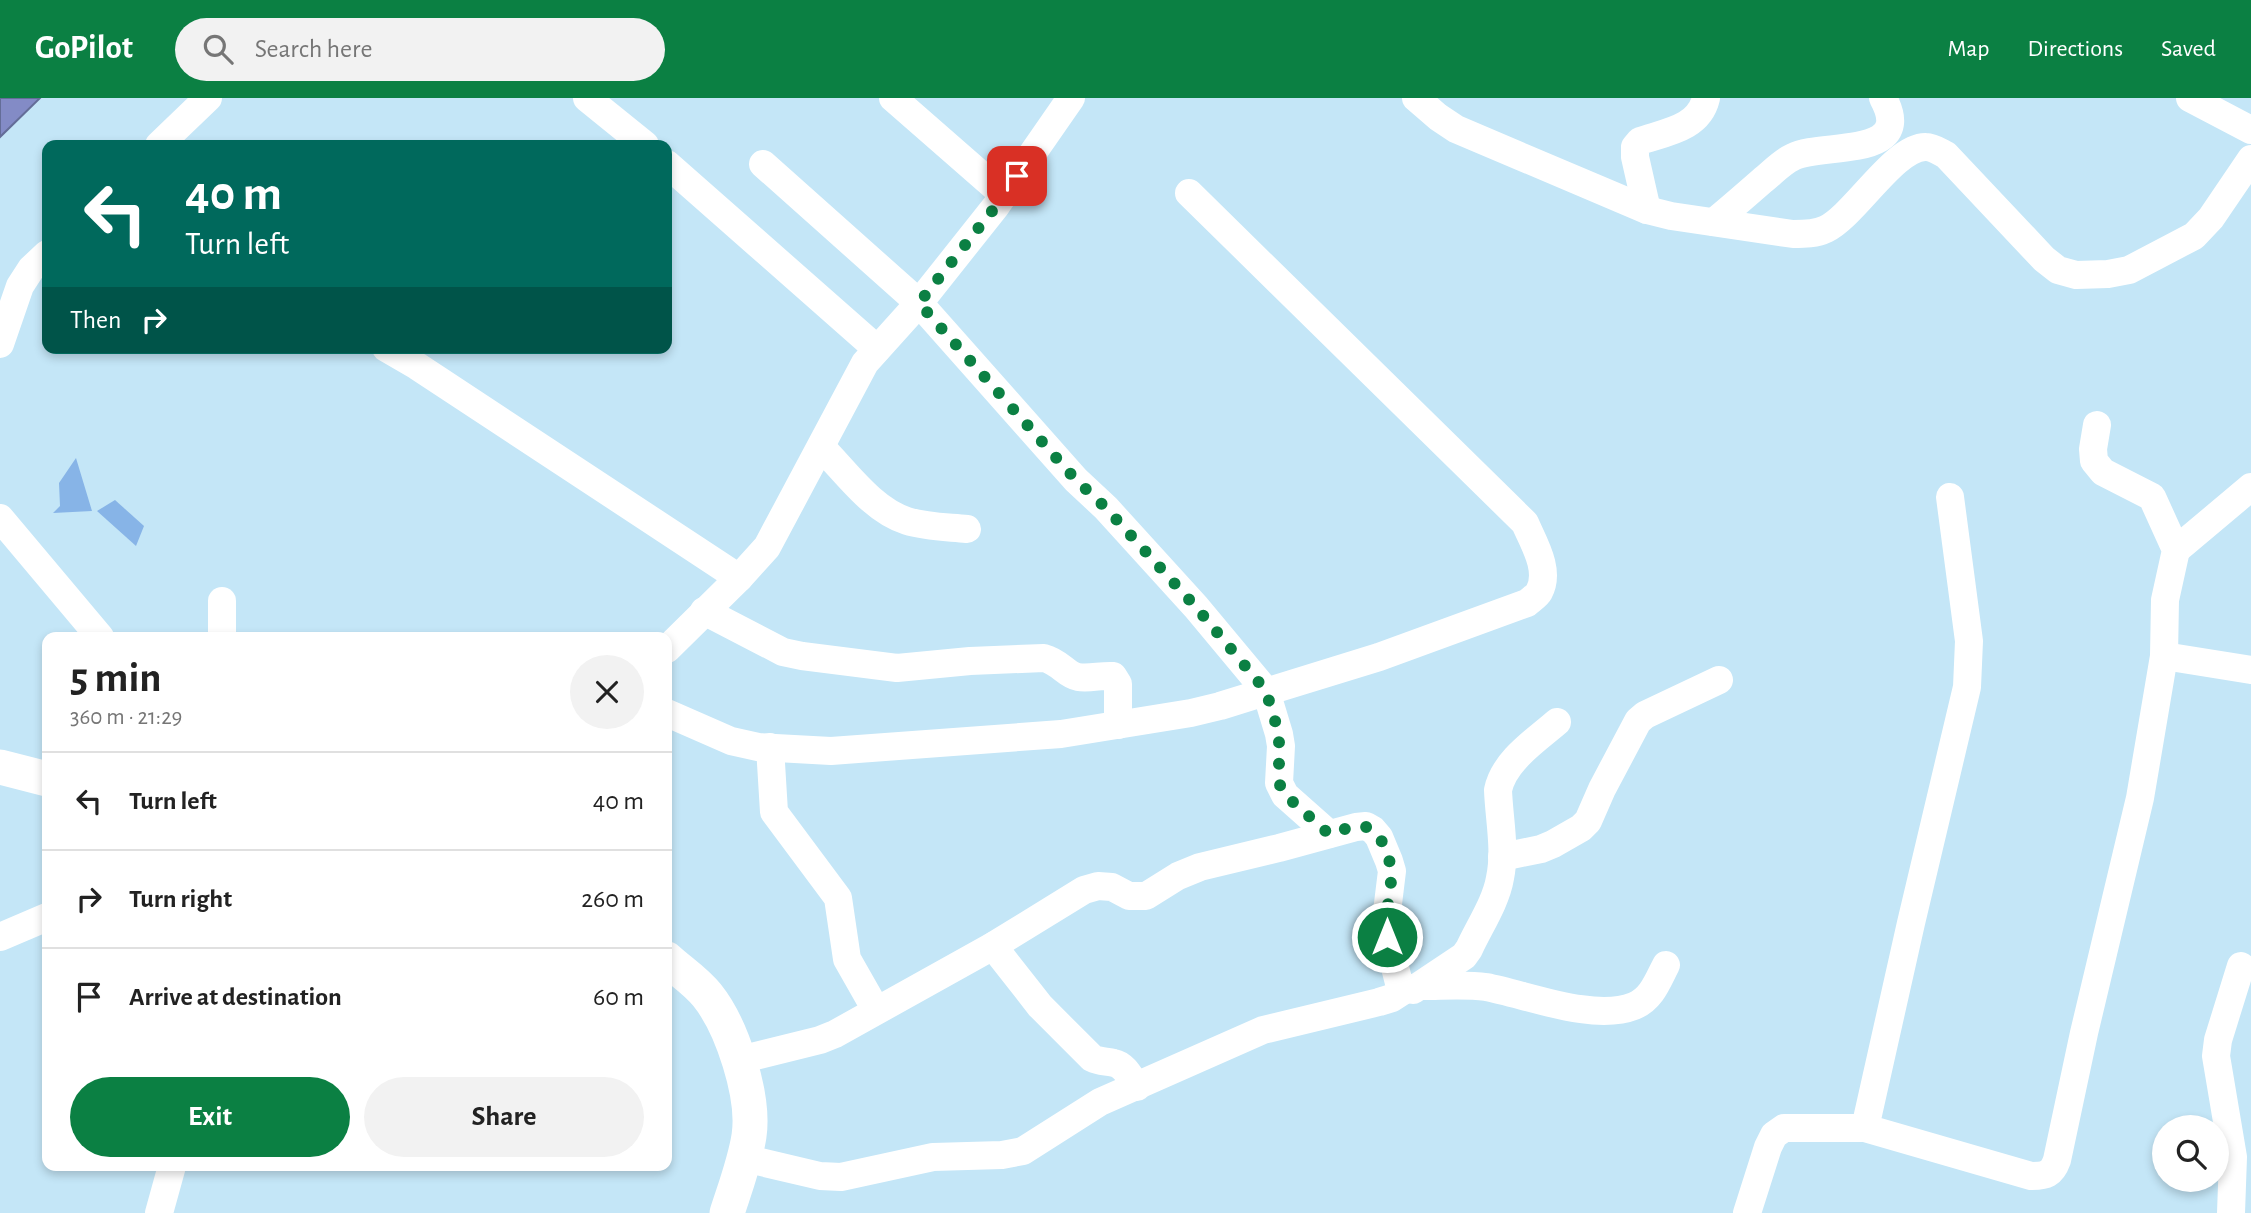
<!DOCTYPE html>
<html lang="en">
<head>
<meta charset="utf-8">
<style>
  :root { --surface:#fff; --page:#f2f2f2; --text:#222; --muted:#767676; --line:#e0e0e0; --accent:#0b8043 }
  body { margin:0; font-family:"Alegreya Sans",sans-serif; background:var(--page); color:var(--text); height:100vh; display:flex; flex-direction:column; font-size:26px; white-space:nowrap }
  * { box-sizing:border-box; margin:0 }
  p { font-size:23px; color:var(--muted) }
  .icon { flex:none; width:38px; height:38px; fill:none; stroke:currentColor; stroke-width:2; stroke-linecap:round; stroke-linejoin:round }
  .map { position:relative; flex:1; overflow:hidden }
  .panel { position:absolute; left:42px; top:534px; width:630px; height:539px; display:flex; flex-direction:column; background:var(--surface); border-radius:14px; box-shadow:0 4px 10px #0003 }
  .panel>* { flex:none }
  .hud { position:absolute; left:42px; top:42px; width:630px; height:214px; border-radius:14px; box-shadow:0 4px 10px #0003; background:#00695c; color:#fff; overflow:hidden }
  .fabs { position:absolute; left:2152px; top:1017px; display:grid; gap:14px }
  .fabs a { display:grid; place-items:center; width:77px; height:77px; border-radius:50%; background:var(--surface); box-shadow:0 4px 10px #0003; font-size:35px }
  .pin { position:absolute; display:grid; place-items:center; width:60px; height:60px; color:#fff; margin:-30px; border-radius:14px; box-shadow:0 4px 10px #0006 }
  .me { position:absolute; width:77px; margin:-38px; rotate:0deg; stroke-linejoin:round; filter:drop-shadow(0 0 5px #0008) }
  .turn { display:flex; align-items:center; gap:24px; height:147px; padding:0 28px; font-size:32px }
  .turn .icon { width:91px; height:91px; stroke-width:2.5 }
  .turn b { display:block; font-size:49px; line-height:60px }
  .then { display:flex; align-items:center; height:66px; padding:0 28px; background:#0003; gap:14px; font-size:26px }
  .round { display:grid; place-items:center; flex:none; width:74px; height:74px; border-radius:37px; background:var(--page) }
  .summary { display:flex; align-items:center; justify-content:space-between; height:119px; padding:0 28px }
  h1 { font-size:42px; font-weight:700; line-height:52px }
  .button { display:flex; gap:14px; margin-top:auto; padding:14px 28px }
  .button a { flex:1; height:80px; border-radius:42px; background:var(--accent); color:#fff; font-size:28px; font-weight:700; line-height:80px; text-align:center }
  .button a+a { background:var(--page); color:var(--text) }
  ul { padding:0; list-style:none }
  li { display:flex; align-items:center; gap:21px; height:98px; padding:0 28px; border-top:2px solid var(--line) }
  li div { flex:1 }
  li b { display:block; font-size:26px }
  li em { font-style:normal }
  header { display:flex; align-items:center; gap:42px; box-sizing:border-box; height:98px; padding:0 35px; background:var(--accent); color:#fff }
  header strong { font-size:33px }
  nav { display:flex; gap:38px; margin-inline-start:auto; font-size:24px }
  .search { width:490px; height:63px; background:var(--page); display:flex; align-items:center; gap:18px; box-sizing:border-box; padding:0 24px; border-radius:38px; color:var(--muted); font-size:26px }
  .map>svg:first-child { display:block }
  .water { fill:#838bc6; stroke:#646d98; stroke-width:2 }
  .building { fill:#87b4e7 }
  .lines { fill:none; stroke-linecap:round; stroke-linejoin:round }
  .minor { stroke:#fff; stroke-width:28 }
  .major { stroke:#fff; stroke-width:35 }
  .route { stroke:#0b8043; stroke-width:12; stroke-dasharray:0 21.6 }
</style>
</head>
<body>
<header>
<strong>GoPilot</strong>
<div class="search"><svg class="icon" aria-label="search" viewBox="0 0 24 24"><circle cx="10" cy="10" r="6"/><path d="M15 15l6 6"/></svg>Search here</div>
<nav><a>Map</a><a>Directions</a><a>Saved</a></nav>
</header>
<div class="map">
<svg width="2251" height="1115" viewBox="0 0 2251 1115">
  <rect width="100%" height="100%" fill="#c4e6f7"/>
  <polygon class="water" points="0,0 40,0 0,39"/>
  <g class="building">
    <polygon points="76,360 92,413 53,415 60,408 59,385"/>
    <polygon points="115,402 144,428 136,448 97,413"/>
  </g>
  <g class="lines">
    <g class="minor">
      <polyline points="587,0 645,47"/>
      <polyline points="893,0 1004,97"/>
      <path d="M1416 0 1438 19 1456 31 1647 112 1671 118 1793 136C1804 136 1816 136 1826 131 1855 117 1895 48 1926 49 1933 49 1940 54 1946 57L2044 161 2058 172 2076 177 2108 176 2129 172 2194 138 2211 120 2251 61"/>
      <polyline points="2190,0 2251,32"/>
      <polyline points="159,47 208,0"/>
      <polyline points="667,66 877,251"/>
      <polyline points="763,66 919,205 1076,382 1106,410 1196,509 1266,593 1279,636 1281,648 1279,685 1285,697 1329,736"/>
      <path d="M1647 112 1635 59V49L1640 43C1667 34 1699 30 1706 0"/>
      <path d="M1714 124C1731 110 1747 96 1763 82 1773 74 1782 64 1793 59 1821 44 1917 62 1883 0"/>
      <polyline points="0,246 20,188 31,171 47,156"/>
      <polyline points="386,250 417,268 739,480"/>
      <path d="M821 349C846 374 872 412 907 423 926 429 947 429 967 431"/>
      <path d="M1950 399 1969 543 1967 589 1911 825 1865 1030 2031 1078C2046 1078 2052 1076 2057 1062L2084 935 2140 700 2164 558 2165 502 2176 452 2152 399 2103 374 2094 363 2093 351 2097 327"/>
      <polyline points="0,420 100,539"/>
      <polyline points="2176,452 2251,389"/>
      <path d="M704 513 783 554 802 558 897 570 970 563 1044 560C1060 564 1066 577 1078 579 1089 581 1102 577 1113 578L1118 586V627"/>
      <polyline points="222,539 222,503"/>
      <polyline points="667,551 739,480 767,449 865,265 919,205 996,108 1071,0"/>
      <polyline points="2164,558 2251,572"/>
      <path d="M667 615 731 643 758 649 831 653 1061 636 1191 615 1220 608 1379 559 1527 505C1530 502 1537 498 1539 494 1551 472 1533 444 1525 425L1189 95"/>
      <polyline points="770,649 774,714 838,800 847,861 876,912"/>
      <polyline points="1502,759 1541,751 1553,746 1581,730 1588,723 1602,691 1638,623 1645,617 1719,582"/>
      <polyline points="0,839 47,819"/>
      <path d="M993 848 1040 908 1092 960C1100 964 1106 963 1114 965 1125 967 1131 981 1137 989"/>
      <path d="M1422 888C1443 888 1466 886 1486 889 1528 897 1594 924 1634 908 1652 901 1658 882 1666 867"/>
      <path d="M739 962 820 942 835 936 993 848 1084 792 1098 788 1112 789 1129 798H1146L1178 778 1200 769 1279 750 1356 729 1366 728 1373 732 1379 739 1389 763 1392 773 1385 830 1399 885 1406 891 1413 892 1464 858 1469 851C1479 829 1496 804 1500 780 1506 752 1499 720 1498 692 1504 663 1535 643 1557 624"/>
      <polyline points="744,1060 820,1078 841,1079 933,1059 1002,1057 1023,1053 1100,1004 1263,932 1379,904 1392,900 1406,891"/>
      <polyline points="159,1115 172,1068"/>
      <polyline points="1747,1115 1768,1049 1774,1037 1784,1030 1865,1030"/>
      <polyline points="2231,1115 2233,1059 2216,958 2218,942 2241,868"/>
    </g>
    <g class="major">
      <polyline points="0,669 47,681"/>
      <path d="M667 861C680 873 696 883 707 897 732 928 755 998 749 1038 745 1064 735 1090 727 1115"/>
    </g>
  </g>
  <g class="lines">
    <path class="route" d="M1017 78 996 108 919 205 1076 382 1106 410 1196 509 1266 593 1279 636V685L1285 697 1329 736C1340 733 1355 726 1366 729 1381 732 1391 761 1391 775 1392 797 1383 817 1387 839"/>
  </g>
</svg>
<div class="fabs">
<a><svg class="icon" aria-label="search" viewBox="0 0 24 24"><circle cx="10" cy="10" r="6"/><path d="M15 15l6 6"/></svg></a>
</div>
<div class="pin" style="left:1017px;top:78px;background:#d93025"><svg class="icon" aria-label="arrive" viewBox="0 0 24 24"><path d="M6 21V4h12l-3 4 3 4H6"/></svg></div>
<svg class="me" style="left:1387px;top:839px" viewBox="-20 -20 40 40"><circle r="17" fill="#0b8043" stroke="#fff" stroke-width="3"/><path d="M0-11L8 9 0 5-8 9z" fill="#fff"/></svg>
<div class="hud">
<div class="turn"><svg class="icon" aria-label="left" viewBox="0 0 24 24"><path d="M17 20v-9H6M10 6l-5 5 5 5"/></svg><div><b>40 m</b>Turn left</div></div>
<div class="then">Then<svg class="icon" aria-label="right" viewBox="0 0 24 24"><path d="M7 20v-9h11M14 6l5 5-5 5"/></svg></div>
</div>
<section class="panel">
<div class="summary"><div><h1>5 min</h1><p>360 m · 21:29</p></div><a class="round"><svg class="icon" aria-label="close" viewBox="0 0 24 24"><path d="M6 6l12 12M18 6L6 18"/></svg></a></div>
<ul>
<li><svg class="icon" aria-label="left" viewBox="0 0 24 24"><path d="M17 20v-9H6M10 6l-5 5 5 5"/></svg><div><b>Turn left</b></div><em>40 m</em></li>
<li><svg class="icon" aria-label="right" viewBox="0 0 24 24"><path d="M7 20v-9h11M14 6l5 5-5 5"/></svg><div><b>Turn right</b></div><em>260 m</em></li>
<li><svg class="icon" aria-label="arrive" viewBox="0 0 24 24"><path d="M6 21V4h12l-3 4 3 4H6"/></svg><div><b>Arrive at destination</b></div><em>60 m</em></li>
</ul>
<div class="button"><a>Exit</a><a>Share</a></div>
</section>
</div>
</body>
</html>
